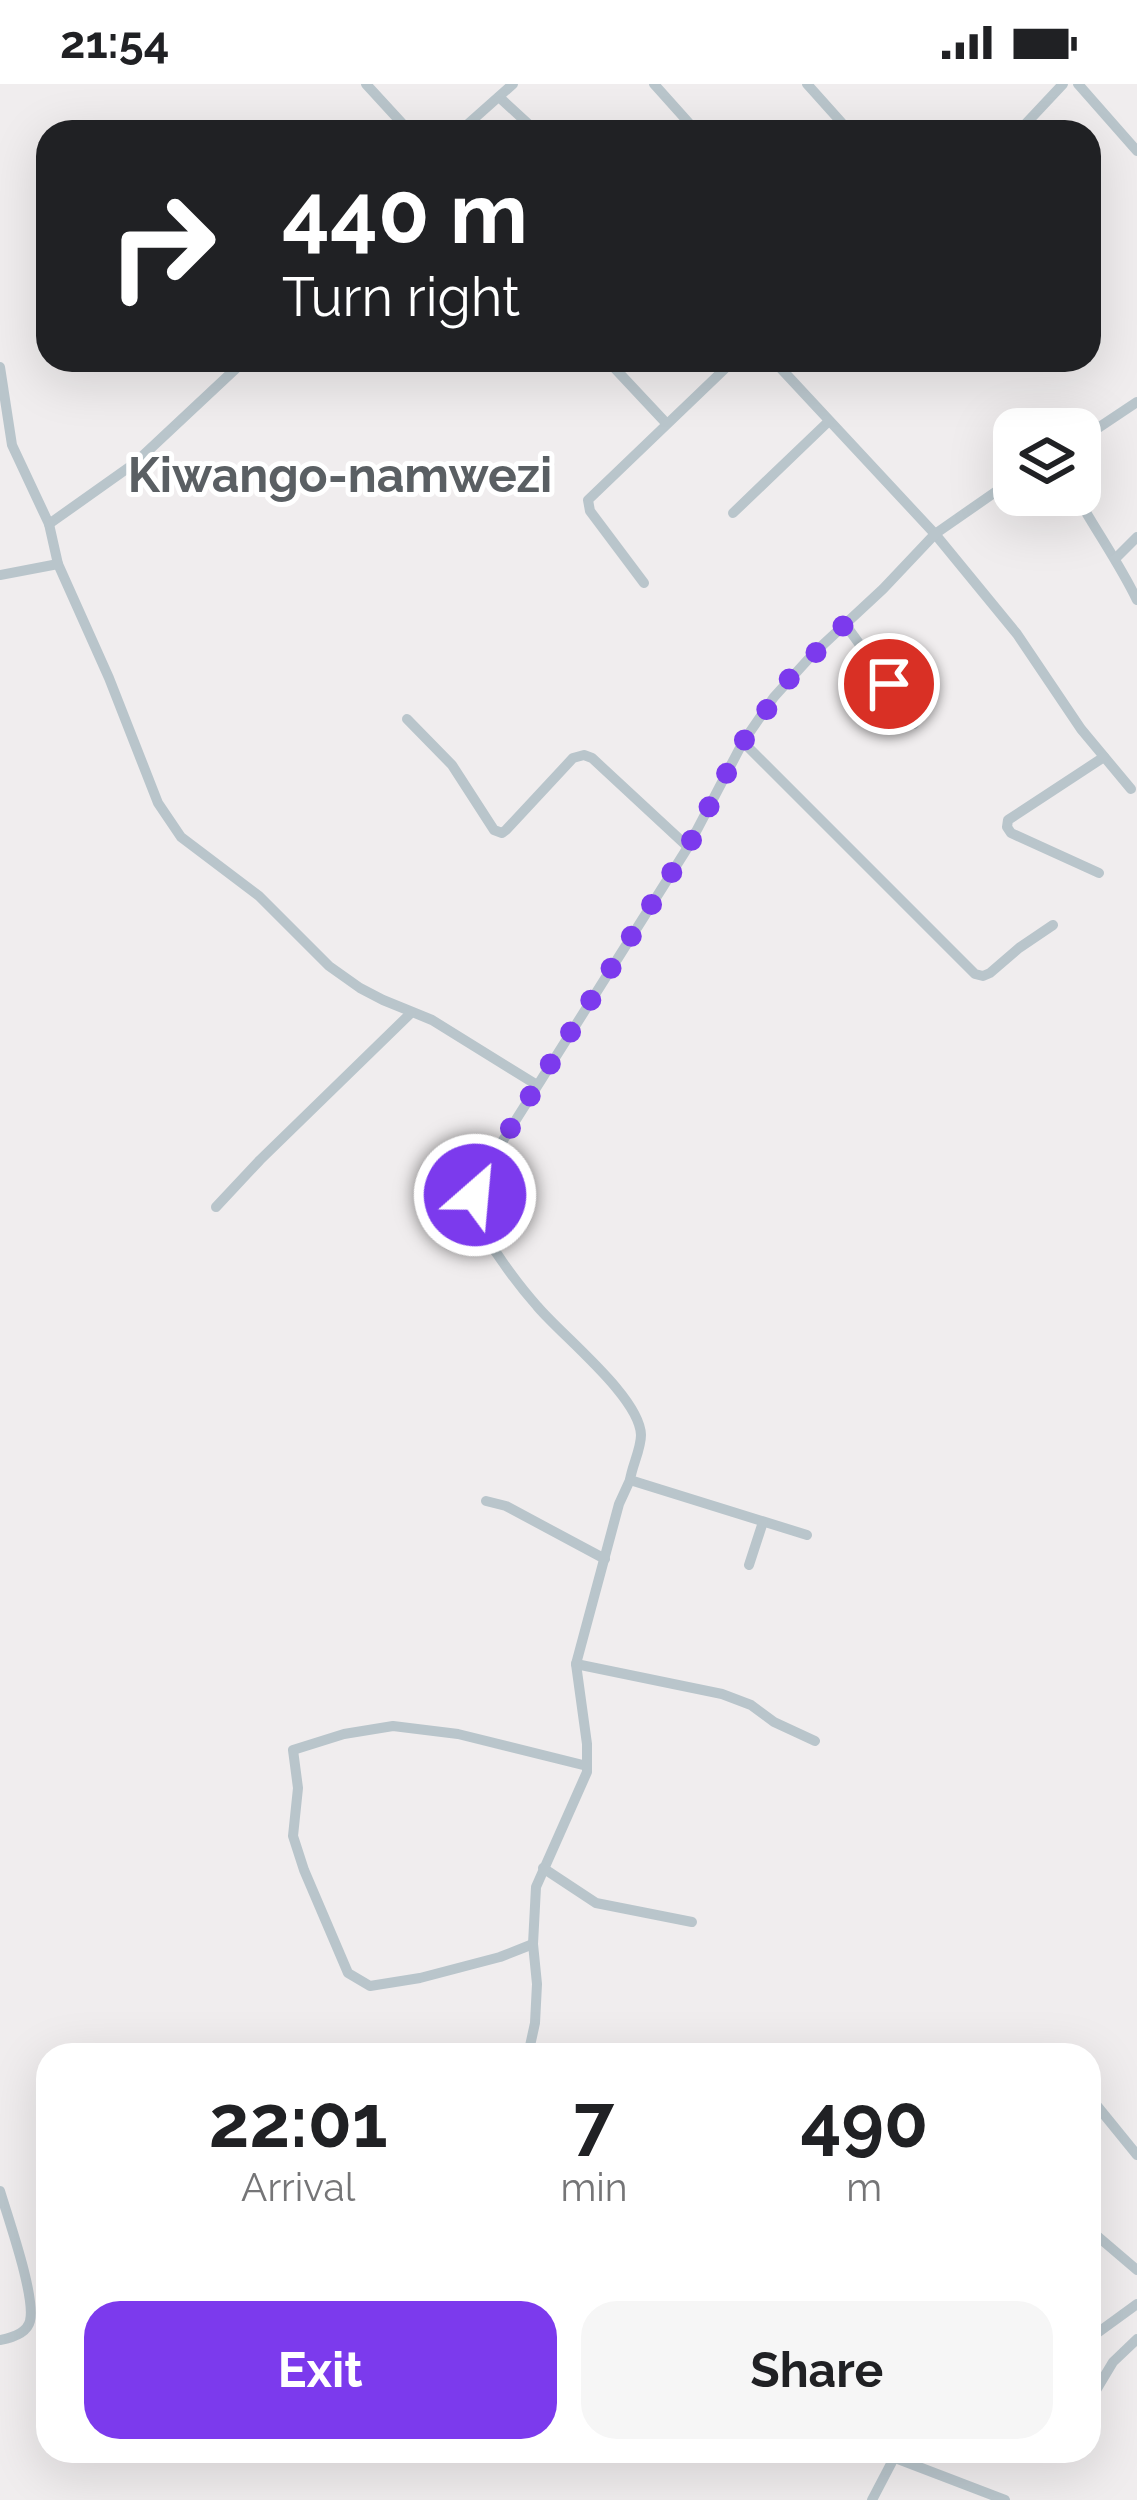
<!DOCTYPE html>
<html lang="en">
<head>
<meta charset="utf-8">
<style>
  :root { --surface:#fff; --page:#f6f6f6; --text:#202124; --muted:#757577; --accent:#7c3aed }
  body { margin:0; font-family:Raleway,sans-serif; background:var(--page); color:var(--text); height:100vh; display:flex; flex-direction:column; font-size:45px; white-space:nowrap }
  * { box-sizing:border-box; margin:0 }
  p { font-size:39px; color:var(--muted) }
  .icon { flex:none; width:66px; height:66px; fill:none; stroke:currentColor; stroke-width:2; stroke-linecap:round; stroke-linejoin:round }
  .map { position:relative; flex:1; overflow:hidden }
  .panel { position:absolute; left:36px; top:1959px; width:1065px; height:420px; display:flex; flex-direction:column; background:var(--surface); border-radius:36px; box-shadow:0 12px 48px #0002 }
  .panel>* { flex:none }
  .banner { position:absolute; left:36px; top:36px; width:1065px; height:252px; border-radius:36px; box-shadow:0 12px 48px #0002; background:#202124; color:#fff; overflow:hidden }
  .controls { position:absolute; left:993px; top:324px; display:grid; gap:24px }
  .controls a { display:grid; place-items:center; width:108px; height:108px; border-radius:24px; background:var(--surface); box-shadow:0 12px 48px #0002; font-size:60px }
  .pin { position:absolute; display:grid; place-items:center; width:102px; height:102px; color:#fff; margin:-51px; border:6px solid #fff; border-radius:50%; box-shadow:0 3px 12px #0007 }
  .me { position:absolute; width:132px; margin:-66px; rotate:27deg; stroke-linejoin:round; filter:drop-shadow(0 0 9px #0008) }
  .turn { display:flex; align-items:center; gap:42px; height:252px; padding:0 48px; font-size:54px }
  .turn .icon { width:156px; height:156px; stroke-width:2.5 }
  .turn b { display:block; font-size:84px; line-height:102px }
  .eta { display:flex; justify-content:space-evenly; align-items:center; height:204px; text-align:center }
  .eta b { font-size:72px; font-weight:700; line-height:84px }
  .action { display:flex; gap:24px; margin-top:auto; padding:24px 48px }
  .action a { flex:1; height:138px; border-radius:36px; background:var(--accent); color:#fff; font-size:48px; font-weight:700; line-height:138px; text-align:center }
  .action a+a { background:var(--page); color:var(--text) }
  .status { display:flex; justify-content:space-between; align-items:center; height:84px; padding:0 60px; background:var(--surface); direction:ltr }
  .status svg { height:33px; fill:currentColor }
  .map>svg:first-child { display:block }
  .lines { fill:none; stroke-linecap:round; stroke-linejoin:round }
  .minor { stroke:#b9c5cb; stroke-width:10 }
  .route { stroke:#7c3aed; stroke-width:21; stroke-dasharray:0 37.8 }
  .labels { text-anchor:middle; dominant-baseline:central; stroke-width:10; stroke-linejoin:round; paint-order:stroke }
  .quarter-label { font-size:48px; font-weight:bold; fill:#5a5f63; stroke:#fff }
</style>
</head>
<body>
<div class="status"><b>21:54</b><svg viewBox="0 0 49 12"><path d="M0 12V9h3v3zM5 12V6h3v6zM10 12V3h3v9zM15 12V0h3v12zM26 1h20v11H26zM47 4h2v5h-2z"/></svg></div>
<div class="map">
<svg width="1137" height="2416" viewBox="0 0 1137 2416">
  <rect width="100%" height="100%" fill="#f0edee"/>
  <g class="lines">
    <g class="minor">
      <polyline points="366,0 410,48"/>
      <polyline points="654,0 697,48"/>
      <polyline points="807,0 850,48"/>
      <polyline points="1078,0 1137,67"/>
      <polyline points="499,13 537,48"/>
      <polyline points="459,48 513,0"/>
      <polyline points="1018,48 1063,0"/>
      <polyline points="607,276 666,339"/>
      <polyline points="773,276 935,450 1017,550 1081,645 1131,705"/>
      <polyline points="0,283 12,361 49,440 58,480 109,594 158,719 181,753 259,812 329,882 360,904 383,916 432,936 537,1001"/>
      <polyline points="1080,356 1137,318"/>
      <path d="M1076 411C1096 447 1119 479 1137 516"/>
      <polyline points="733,429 829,337"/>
      <polyline points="49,440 135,379 245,276"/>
      <polyline points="1116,474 1137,453"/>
      <polyline points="0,491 58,480"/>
      <polyline points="644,499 590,427 588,416 734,276"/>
      <polyline points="845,540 910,630 914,640"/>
      <polyline points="407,635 452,681 494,746 502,749 506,746 573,674 584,671 592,674 688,763"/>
      <polyline points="743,658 975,890 983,892 990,889 1019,864 1053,841"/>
      <polyline points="1099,789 1011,749 1007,743 1008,736 1104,673"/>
      <polyline points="216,1123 260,1076 411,929"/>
      <polyline points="486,1417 506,1422 605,1475"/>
      <path d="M807 1451 630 1396C632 1382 641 1365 641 1351 640 1313 561 1251 537 1222 512 1194 492 1163 472 1131L475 1111 502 1058 688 763 743 658 774 613 813 570 883 505 935 450 1014 395"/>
      <polyline points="749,1481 763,1438"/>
      <polyline points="576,1580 722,1610 751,1621 774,1638 815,1657"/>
      <polyline points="543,1784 596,1819 692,1838"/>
      <polyline points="533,1860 500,1873 420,1894 370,1902 348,1889 304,1786 293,1752 298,1704 293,1666 344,1650 393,1642 458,1650 587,1682"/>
      <polyline points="528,1971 535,1939 537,1900 533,1860 536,1803 587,1688 587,1660 576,1580 619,1420 630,1396"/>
      <polyline points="1089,2012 1137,2071"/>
      <polyline points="1089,2145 1137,2186"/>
      <polyline points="1089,2255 1137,2220"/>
      <path d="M0 2256C11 2254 27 2249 30 2237 36 2213 8 2134 0 2107"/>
      <polyline points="1089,2318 1113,2278 1137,2255"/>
      <polyline points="877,2367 1005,2416"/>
      <polyline points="872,2416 894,2374"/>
    </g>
  </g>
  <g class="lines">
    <polyline class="route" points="475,1111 502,1058 537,1001 688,763 743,658 790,594 845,540 889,600"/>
  </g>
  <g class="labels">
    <g class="quarter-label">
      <text x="340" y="391">Kiwango-namwezi</text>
    </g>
  </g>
</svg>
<div class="controls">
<a><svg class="icon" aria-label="layers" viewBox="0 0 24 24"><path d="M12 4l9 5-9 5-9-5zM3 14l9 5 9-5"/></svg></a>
</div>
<div class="pin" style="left:889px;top:600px;background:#d93025"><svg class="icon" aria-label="arrive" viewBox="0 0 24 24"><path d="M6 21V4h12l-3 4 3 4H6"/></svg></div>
<svg class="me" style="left:475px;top:1111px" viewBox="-20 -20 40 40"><circle r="17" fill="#7c3aed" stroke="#fff" stroke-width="3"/><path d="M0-11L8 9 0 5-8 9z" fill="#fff"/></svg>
<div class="banner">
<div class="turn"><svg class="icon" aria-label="right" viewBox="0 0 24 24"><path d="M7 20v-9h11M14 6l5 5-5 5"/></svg><div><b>440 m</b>Turn right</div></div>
</div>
<section class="panel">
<div class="eta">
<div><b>22:01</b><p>Arrival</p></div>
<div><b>7</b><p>min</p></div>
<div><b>490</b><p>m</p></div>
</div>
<div class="action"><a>Exit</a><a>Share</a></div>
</section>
</div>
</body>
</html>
